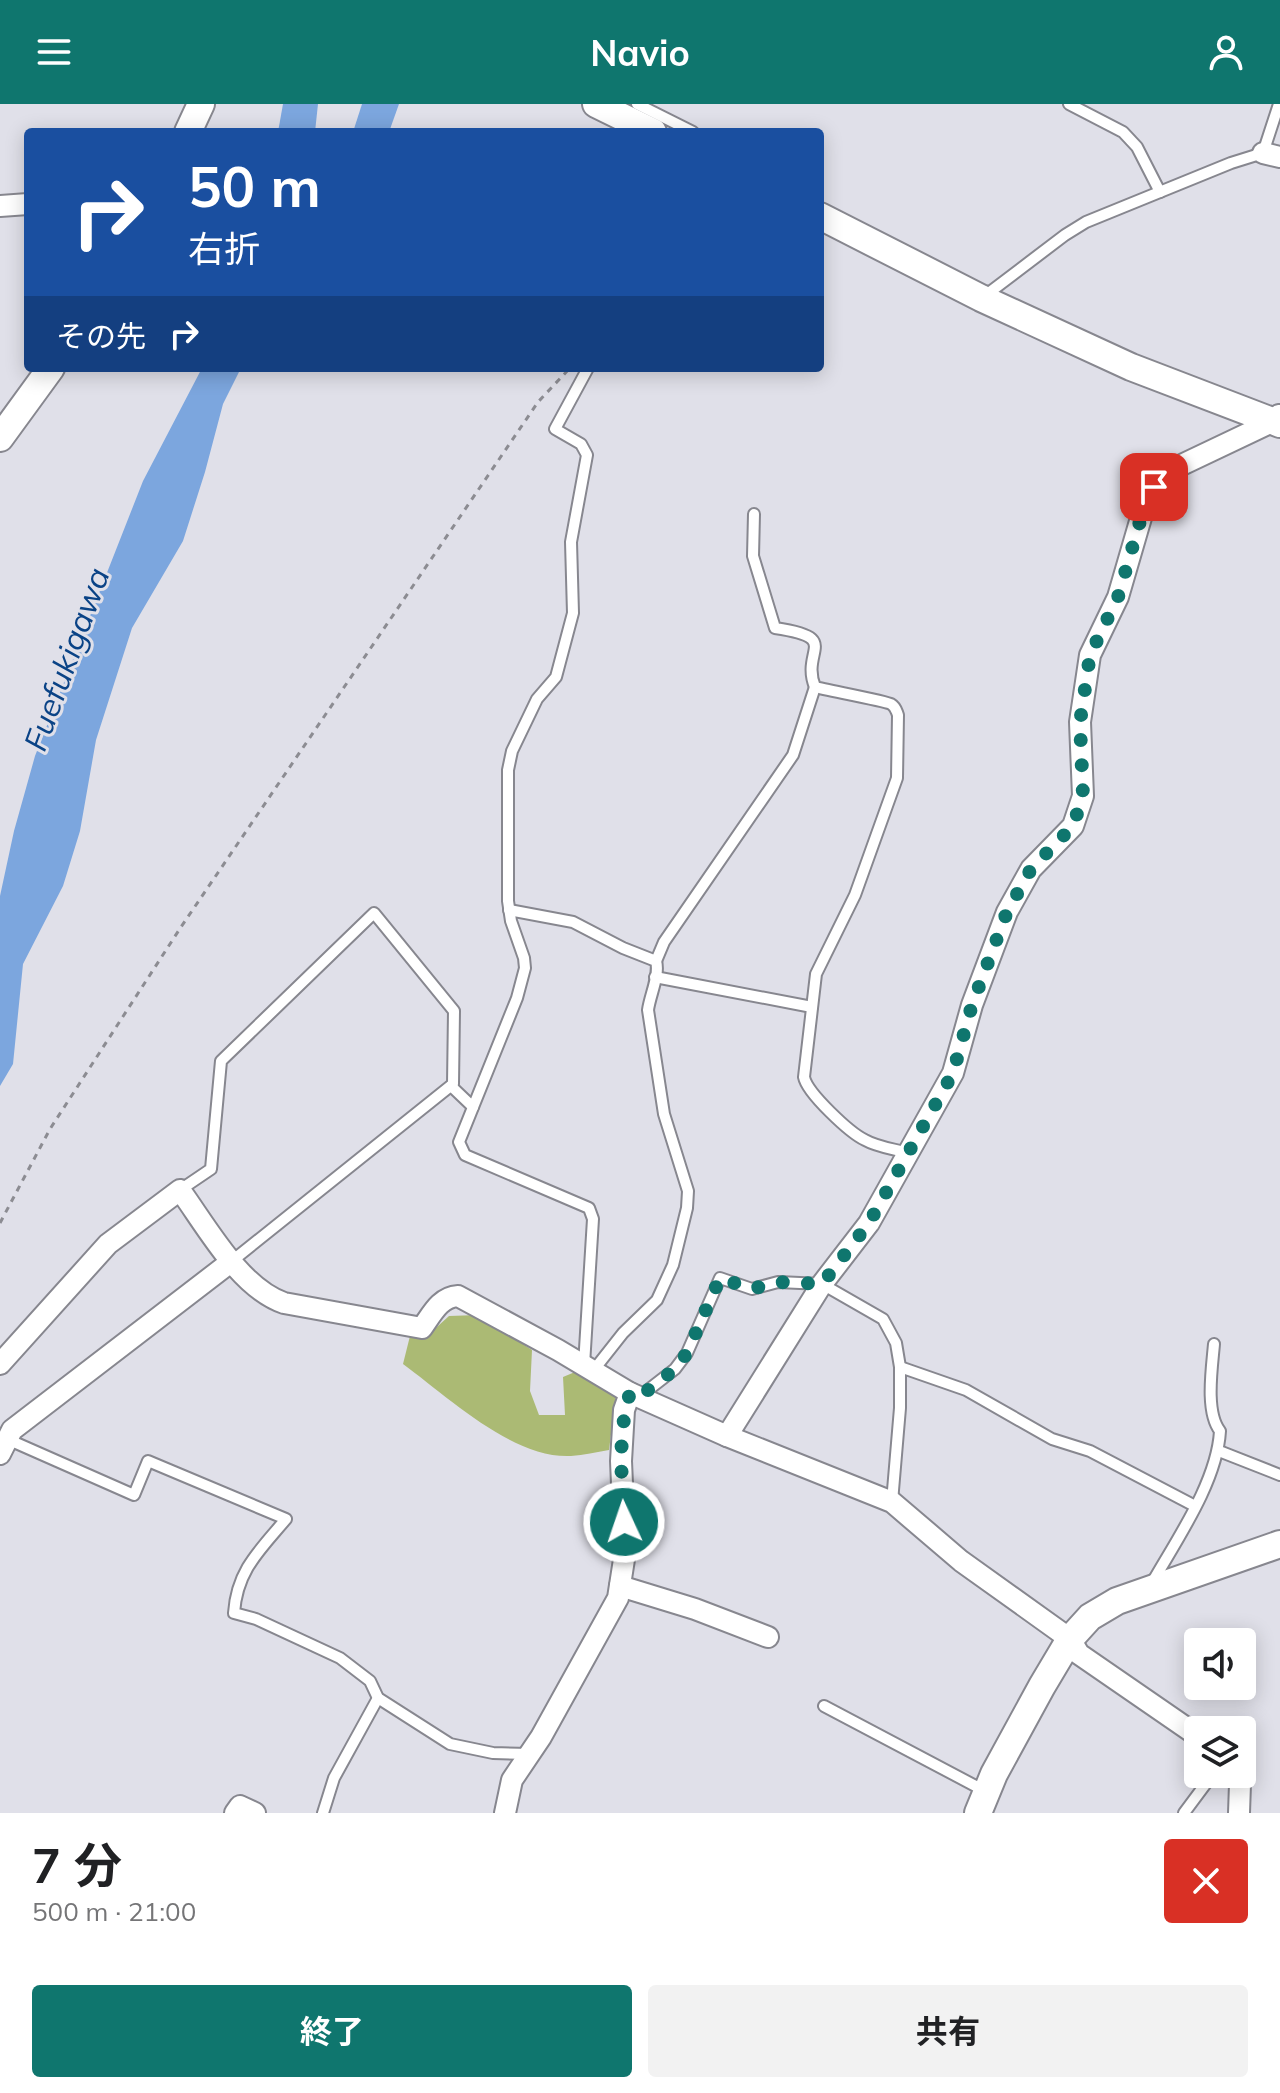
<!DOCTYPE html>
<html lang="ja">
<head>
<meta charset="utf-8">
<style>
  :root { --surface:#fff; --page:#f2f2f2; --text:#202124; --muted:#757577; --accent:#0f766e }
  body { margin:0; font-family:Mulish,"Noto Sans JP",sans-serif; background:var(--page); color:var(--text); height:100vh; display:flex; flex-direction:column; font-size:30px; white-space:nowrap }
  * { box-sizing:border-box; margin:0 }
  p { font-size:26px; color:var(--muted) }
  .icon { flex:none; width:44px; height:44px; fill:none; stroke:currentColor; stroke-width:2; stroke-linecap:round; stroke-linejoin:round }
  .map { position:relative; height:1709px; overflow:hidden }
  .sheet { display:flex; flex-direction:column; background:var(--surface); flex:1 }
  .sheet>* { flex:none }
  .guide { position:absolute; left:24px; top:24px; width:800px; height:244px; border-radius:8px; box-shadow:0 4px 20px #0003; background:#1a4fa0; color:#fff; overflow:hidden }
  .fabs { position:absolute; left:1184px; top:1524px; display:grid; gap:16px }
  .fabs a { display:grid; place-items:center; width:72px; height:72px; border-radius:8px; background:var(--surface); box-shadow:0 4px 20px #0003; font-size:40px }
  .pin { position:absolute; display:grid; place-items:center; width:68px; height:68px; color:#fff; margin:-34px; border-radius:16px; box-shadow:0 4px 12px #0006 }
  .me { position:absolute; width:88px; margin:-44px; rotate:357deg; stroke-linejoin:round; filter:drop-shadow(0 0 6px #0008) }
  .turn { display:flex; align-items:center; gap:28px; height:168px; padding:0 32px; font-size:36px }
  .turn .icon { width:104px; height:104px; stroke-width:2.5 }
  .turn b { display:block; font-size:56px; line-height:68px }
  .then { display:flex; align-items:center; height:76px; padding:0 32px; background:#0003; gap:16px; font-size:30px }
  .round { display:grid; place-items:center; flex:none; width:84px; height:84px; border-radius:8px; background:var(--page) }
  .head { display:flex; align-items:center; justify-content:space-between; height:136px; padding:0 32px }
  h1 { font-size:48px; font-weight:700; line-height:60px }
  .cta { display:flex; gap:16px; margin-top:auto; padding:16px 32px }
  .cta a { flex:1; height:92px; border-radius:8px; background:var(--accent); color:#fff; font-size:32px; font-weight:700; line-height:92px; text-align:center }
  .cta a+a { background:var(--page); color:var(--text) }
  header { display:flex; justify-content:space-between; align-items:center; height:104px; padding:0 32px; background:var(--accent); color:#fff; font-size:36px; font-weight:700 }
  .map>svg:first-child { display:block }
  .forest { fill:#abba74 }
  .water { fill:#7ca6de }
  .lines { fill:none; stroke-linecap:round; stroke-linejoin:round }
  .service-casing { stroke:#87878f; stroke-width:14 }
  .minor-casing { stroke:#87878f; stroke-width:24 }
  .tertiary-casing { stroke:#87878f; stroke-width:30 }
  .path { stroke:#8c8c92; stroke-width:3; stroke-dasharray:6 6; stroke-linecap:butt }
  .service { stroke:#fff; stroke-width:10 }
  .minor { stroke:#fff; stroke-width:20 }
  .tertiary { stroke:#fff; stroke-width:26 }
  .route { stroke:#0f766e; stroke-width:14; stroke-dasharray:0 25.2 }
  .labels { text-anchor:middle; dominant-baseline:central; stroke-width:6; stroke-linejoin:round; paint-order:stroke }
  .water-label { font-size:32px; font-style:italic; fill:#0a4386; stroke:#e0e0e9 }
</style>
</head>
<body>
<header><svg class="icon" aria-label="menu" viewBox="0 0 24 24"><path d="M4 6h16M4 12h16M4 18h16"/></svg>Navio<svg class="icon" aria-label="person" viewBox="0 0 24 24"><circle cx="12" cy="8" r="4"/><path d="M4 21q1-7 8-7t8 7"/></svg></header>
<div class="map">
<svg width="1280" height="1709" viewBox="0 0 1280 1709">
  <rect width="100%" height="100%" fill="#e0e0e9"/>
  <path class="forest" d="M478 1211 532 1246 530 1287 539 1311H565L563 1273 575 1268 616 1291 609 1346C596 1348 584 1351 571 1352 513 1355 448 1293 403 1260L411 1228 427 1232 449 1212Z"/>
  <g class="water">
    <polygon points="283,0 318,0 315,28 278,28"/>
    <polygon points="362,0 399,0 389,28 353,28"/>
    <polygon points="202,264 241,264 223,300 205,368 183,437 132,524 96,636 80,727 63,782 23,860 13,960 0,982 0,792 14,727 35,652 143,377"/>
  </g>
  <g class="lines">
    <g class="service-casing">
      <g id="service">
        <polyline points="637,0 693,28"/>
        <polyline points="1069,0 1123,28 1137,43 1160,88"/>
        <polyline points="982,194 1065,131 1086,118 1231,59 1263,49 1279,0"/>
        <path d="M754 410 753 452 775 524C843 534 800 546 815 583 826 586 886 597 891 600 896 603 896 606 898 611L897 674 855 791 816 870 804 973C807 989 850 1029 865 1036 877 1043 894 1045 908 1049"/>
        <path d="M509 806 573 818 623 844 656 857C660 871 650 891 648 906L664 1010 688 1087 687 1104 673 1161 657 1196 623 1229 593 1267"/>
        <polyline points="656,857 664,838 793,651 815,583"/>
        <polyline points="655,873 812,903"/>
        <polyline points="451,982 473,1003"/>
        <polyline points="180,1086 211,1065 221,957 374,809 454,907 453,980 232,1157"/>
        <polyline points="584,1261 593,1115 589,1104 465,1051 459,1038 517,894 525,864 524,854 511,817 508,797 508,666 512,647 537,595 556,573 573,509 571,438 587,351 581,340 555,325 588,264"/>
        <polyline points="900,1263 966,1286 1052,1335 1090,1347 1195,1402"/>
        <polyline points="639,1293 675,1265 687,1249 720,1174 752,1185 778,1178 822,1180 883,1215 896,1239 900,1263 900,1304 892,1398"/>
        <path d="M7 1335 134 1391 148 1357 286 1415C260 1446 237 1466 234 1509L256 1515 340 1554 370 1577 378 1594 450 1640 493 1649 529 1650"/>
        <polyline points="1219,1347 1280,1371"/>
        <path d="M1152 1479C1177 1435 1217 1378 1220 1327 1205 1308 1212 1264 1214 1240"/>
        <polyline points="824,1602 985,1687"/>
        <polyline points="323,1709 334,1674 378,1594"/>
        <polyline points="1184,1709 1213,1670"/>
      </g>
    </g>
    <g class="minor-casing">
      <g id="minor">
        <polyline points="1263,49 1280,53"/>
        <polyline points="0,102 28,100"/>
        <path d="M0 1260 108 1140 180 1086C207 1123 240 1184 284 1199L422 1224C432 1210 440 1193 458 1192L558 1246 630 1289 727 1332 892 1398 961 1457 1070 1535 1079 1550 1198 1632"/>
        <polyline points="727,1332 822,1180 869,1119 953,969 972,901 1007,808 1031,765 1073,722 1083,692 1080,618 1090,551 1118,493 1145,400 1154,383 1171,366 1274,317 1279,311"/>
        <polyline points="0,1350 12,1326 232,1157"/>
        <polyline points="620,1482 695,1505 768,1533"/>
        <polyline points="1232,1670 1240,1680 1239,1709"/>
        <polyline points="235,1709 240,1702 255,1709"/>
        <polyline points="505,1709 512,1676 541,1633 618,1494 625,1449 621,1357 624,1306 630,1289"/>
      </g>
    </g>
    <g class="tertiary-casing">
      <g id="tertiary">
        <polyline points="596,0 653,28"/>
        <polyline points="188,28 201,0"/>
        <polyline points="820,112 981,194 1131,263 1280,320"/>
        <polyline points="0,334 51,264"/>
        <polyline points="978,1709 994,1670 1042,1582 1070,1535 1090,1513 1117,1497 1280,1440"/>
      </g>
    </g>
    <polyline class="path" points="0,1119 50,1025 181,823 538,298 570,264"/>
    <use href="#service" class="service"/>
    <use href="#minor" class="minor"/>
    <use href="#tertiary" class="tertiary"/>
  </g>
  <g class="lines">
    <path class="route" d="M624 1418C622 1375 617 1330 630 1289L639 1293 675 1265 687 1249 720 1174 752 1185 778 1178 822 1180 869 1119 953 969 972 901 1007 808 1031 765 1073 722 1083 692 1080 618 1090 551 1118 493 1145 400 1154 383"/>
  </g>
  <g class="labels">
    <g class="water-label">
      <text transform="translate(66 555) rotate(-70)">Fuefukigawa</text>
    </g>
  </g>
</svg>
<div class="fabs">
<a><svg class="icon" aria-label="sound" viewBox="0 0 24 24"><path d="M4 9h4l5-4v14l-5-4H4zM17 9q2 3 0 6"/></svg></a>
<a><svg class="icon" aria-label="layers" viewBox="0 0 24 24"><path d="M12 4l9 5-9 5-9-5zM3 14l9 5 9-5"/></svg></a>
</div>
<div class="pin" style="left:1154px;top:383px;background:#d93025"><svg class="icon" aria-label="arrive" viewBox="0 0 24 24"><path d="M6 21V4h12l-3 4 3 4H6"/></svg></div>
<svg class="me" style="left:624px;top:1418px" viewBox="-20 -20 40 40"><circle r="17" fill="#0f766e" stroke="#fff" stroke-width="3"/><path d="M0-11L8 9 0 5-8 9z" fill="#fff"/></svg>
<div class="guide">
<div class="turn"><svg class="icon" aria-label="right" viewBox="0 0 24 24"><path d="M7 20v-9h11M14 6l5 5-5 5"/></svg><div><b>50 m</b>右折</div></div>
<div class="then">その先<svg class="icon" aria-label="right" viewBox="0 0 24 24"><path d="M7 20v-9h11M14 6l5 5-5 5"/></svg></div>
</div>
</div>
<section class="sheet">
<div class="head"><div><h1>7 分</h1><p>500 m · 21:00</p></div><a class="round" style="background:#d93025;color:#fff"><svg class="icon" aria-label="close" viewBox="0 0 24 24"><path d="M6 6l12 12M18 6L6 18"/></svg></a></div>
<div class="cta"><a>終了</a><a>共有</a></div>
</section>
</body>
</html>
